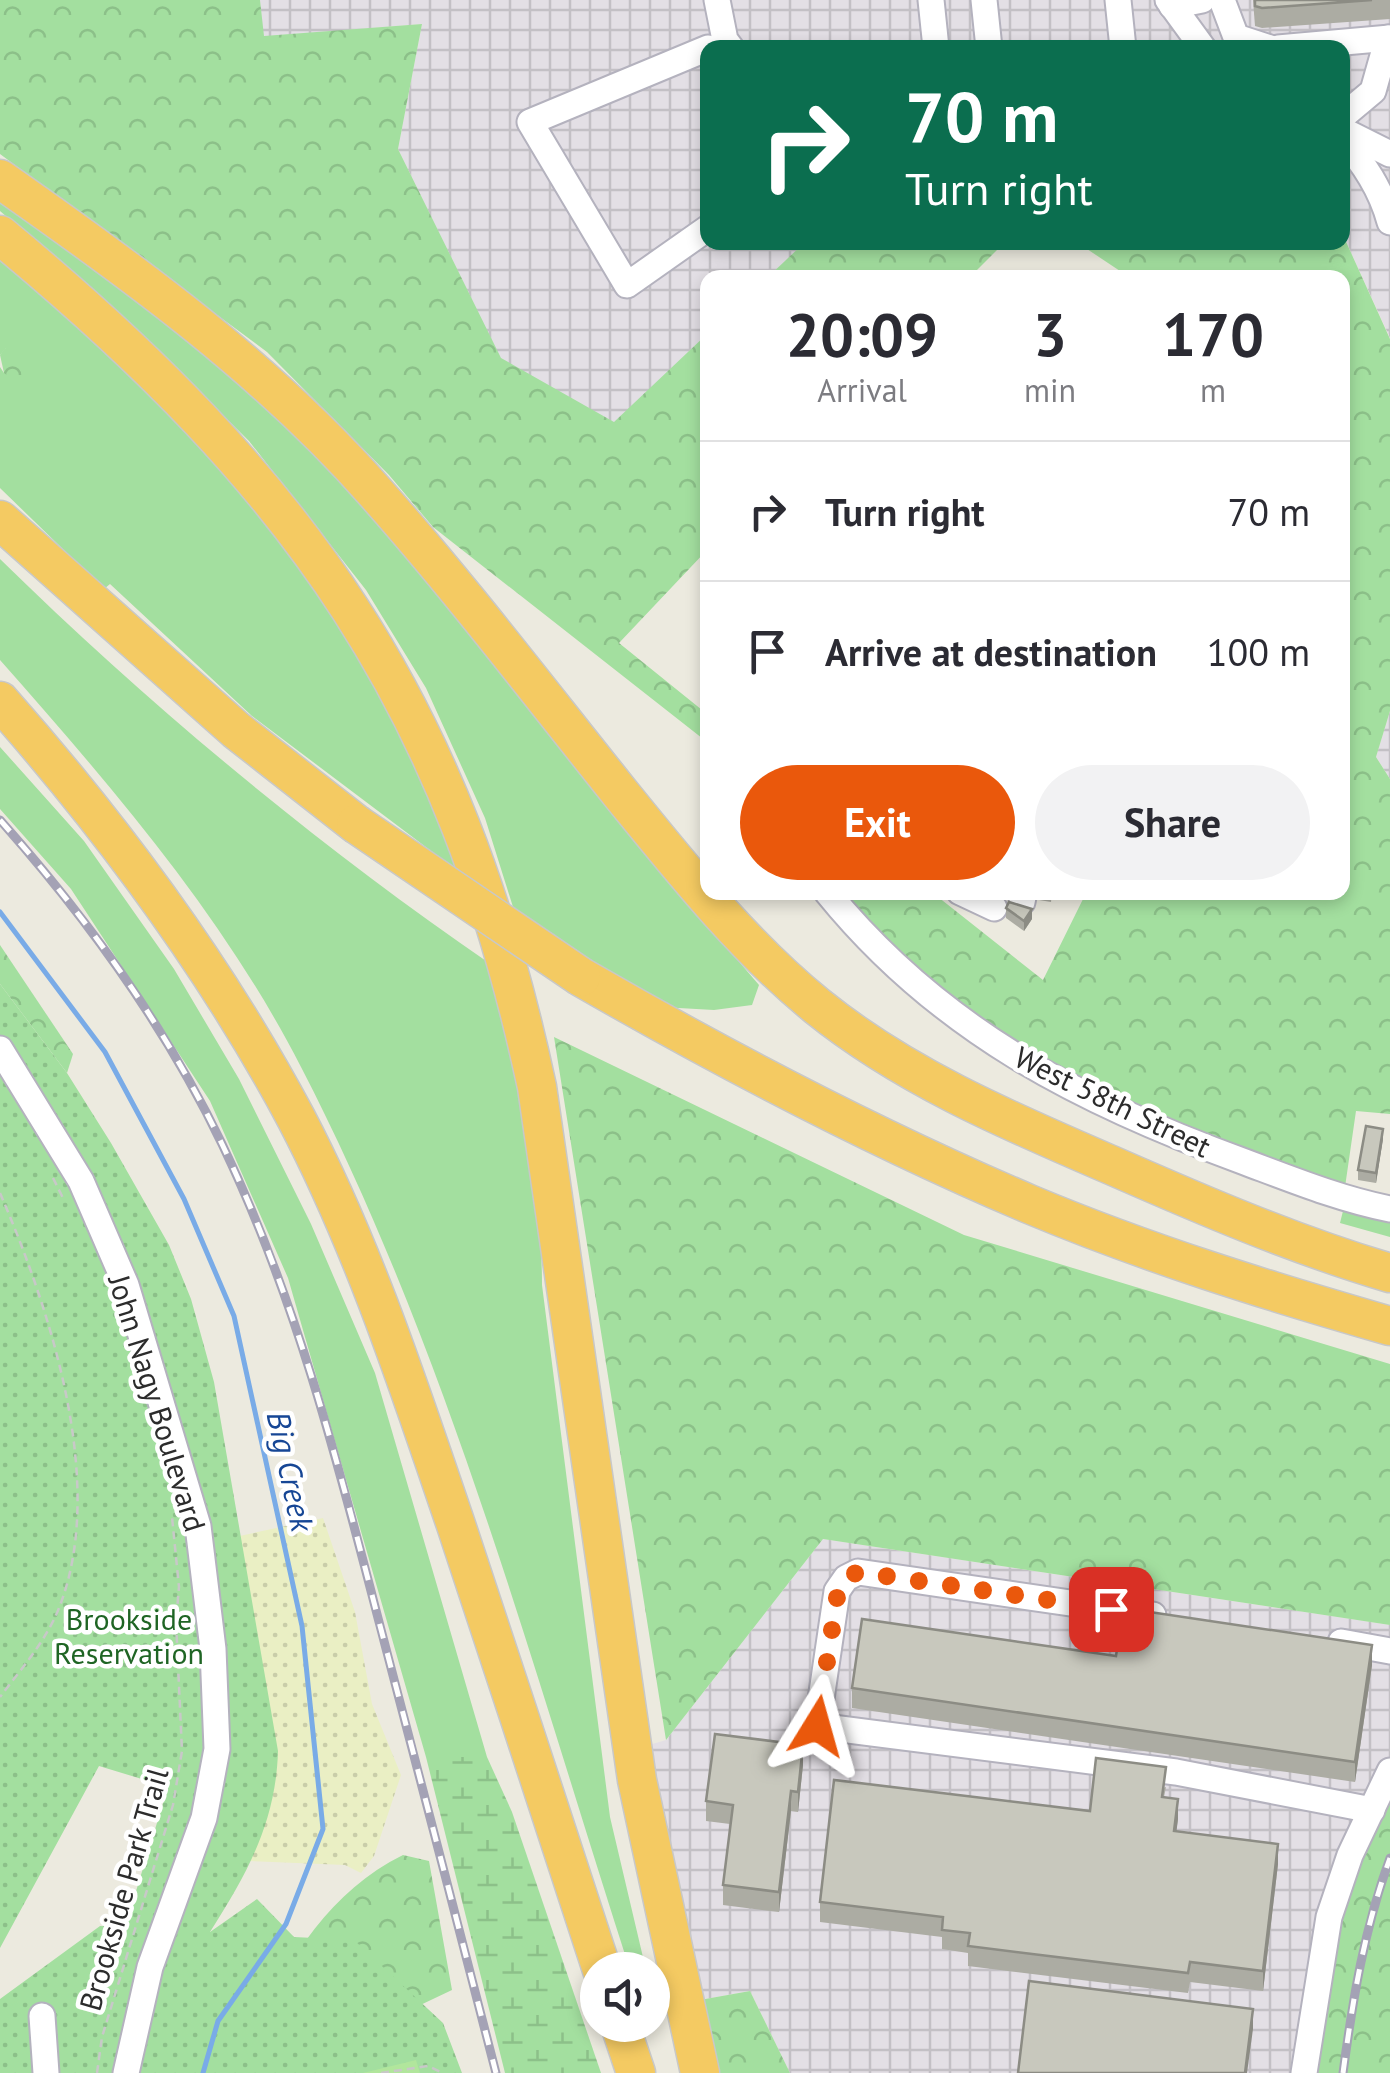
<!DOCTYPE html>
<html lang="en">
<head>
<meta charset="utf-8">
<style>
  :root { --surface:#fff; --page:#f2f2f3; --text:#2b2b33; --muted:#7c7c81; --line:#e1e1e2; --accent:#ea580c }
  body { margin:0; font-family:"PT Sans",sans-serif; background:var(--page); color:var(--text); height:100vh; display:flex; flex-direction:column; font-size:38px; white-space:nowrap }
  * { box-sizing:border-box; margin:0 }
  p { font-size:32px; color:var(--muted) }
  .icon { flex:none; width:55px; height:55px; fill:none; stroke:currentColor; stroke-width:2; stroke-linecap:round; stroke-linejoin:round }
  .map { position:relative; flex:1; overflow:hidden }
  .drawer { position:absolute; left:700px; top:270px; width:650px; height:630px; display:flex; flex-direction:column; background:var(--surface); border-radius:20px; box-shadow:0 5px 15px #0003 }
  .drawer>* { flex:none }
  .top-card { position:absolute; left:700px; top:40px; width:650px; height:210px; border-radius:20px; box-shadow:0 5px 15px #0003; background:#0b6e4f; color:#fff; overflow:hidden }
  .tools { position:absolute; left:580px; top:1952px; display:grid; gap:20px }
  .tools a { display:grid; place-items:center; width:90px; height:90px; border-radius:50%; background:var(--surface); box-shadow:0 5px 15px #0003; font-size:50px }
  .pin { position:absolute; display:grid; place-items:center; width:85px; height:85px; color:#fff; margin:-42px; border-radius:20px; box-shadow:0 5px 15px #0006 }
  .me { position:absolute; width:110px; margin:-55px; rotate:8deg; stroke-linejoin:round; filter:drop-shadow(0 0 8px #0008) }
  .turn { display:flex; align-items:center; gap:35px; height:210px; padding:0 40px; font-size:45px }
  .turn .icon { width:130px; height:130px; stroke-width:2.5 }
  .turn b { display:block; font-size:70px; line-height:85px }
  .eta { display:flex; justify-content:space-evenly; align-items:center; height:170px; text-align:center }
  .eta b { font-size:60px; font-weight:600; line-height:70px }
  .button { display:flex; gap:20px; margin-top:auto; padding:20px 40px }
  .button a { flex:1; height:115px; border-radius:60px; background:var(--accent); color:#fff; font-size:40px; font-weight:600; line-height:115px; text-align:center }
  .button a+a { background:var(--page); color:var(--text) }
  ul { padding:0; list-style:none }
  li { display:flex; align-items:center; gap:30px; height:140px; padding:0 40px; border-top:2px solid var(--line) }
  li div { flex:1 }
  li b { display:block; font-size:38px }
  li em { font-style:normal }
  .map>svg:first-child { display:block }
  .industrial { fill:url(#industrial-grid) }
  .grass { fill:#a3df9f }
  .forest { fill:url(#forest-crowns) }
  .wetland { fill:url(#wetland-marsh) }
  .sand { fill:url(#sand-dots) }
  .park { fill:url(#park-dots) }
  .pitch { fill:#b1e69c }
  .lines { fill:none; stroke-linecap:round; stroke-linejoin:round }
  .stream { stroke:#79abe7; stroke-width:5 }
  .minor-casing { stroke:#b4b2be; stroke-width:29 }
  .highway-casing { stroke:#c8c8c8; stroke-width:41 }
  .path { stroke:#c8c8c8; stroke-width:2.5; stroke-dasharray:8 5; stroke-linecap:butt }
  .minor { stroke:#fff; stroke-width:25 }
  .highway { stroke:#f4ca62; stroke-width:38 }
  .rail-casing { stroke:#a4a2b5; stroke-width:9 }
  .rail { stroke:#fff; stroke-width:5; stroke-dasharray:15; stroke-linecap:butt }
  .highway-bridge-casing { stroke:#c8c8c8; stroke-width:41; stroke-linecap:butt }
  .highway-bridge { stroke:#f4ca62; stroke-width:38 }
  .wall { fill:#acaca3 }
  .shaded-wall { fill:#8c8c84 }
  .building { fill:#c8c8bd; stroke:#8c8c84; stroke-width:2.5 }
  .route { stroke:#ea580c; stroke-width:18; stroke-dasharray:0 32.4 }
  .labels { text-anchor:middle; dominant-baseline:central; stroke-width:9; stroke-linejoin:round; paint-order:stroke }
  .street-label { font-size:30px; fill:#2c2c2c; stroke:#fff }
  .park-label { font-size:30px; fill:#1f6524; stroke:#fff }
  .water-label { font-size:32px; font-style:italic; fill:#164695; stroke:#fff }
</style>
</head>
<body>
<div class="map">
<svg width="1390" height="2073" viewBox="0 0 1390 2073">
  <defs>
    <pattern id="industrial-grid" width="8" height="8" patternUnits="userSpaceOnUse" patternTransform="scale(2.5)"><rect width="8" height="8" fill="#e3dfe5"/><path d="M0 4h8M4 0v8" fill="none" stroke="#c3c0c5"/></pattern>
    <pattern id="forest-crowns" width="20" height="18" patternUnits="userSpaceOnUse" patternTransform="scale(2.5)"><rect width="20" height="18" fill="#a3df9f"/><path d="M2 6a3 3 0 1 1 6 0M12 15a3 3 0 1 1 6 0" fill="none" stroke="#8cc089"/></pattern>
    <pattern id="wetland-marsh" width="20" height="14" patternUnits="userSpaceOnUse" patternTransform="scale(2.5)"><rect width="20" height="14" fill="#a3df9f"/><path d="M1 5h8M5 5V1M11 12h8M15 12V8" fill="none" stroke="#8cc089"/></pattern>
    <pattern id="sand-dots" width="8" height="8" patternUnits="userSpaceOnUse" patternTransform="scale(2.5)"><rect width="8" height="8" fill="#eaefc4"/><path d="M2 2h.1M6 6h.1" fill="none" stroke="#c9cda9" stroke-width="1.8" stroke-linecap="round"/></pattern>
    <pattern id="park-dots" width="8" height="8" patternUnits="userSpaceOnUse" patternTransform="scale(2.5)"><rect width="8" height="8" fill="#a3df9f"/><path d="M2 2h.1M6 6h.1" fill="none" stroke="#8cc089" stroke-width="1.8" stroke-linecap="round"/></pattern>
  </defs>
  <rect width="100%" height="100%" fill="#eceadf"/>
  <g class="industrial">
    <polygon points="260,0 1390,0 1390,338 1343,235 1342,48 708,48 708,242 805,243 768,277 708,278 707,334 615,423 501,359 398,149 422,24 263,37"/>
    <polygon points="1390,711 1390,779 1376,757"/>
    <polygon points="823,1539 1390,1625 1390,2073 790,2073 750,1991 683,2003 632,1750 666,1740"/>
  </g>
  <g class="grass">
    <polygon points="0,194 238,375 357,488 699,915 759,985 752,1005 714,1010 661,1007 513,907 485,818 426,688 366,590 249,441 125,318 0,211"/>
    <path d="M0 261C155 387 296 531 393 707 421 760 440 820 463 875L252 716 110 584 104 589 0 488V367L4 373 6 348 0 355Z"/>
    <path d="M0 559C151 707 315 843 489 963 514 1067 542 1177 542 1285L610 1817 646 1970H630C532 1667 448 1351 301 1067 223 915 112 787 0 660Z"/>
    <polygon points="0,747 84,841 174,969 239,1079 311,1224 375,1373 487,1757 426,1757 288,1278 210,1101 71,889 0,809"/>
    <polygon points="1344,1207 1390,1218 1390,1237 1340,1223"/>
  </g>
  <g class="forest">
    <polygon points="0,0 260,0 264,36 422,24 398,149 501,358 614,422 707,334 707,550 619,643 707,714 707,742 433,527 389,475 267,352 0,154"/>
    <polygon points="1343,235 1390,339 1390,711 1376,757 1390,779 1390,1114 1356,1111 1345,1187 1203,1134 1042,1063 916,975 843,893 933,893 1043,980 1086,893 1342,892 1342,278 1129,277 1078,243 1342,242"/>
    <polygon points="805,242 1004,242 1004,243 970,277 768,277"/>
    <polygon points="5,348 51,365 50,380 25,388 4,373 0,355"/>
    <polygon points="0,945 73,1054 67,1073 0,984"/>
    <polygon points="554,1037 964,1235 1390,1364 1390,1625 823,1539 666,1740"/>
    <polygon points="1390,1771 1390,2073 1304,2073 1320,1969"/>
    <path d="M403 1855 429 1861 452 1990 374 2027 229 2073C275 1989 314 1899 403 1855Z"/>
    <polygon points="750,1991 790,2073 700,2073 683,2003"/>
  </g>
  <polygon class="wetland" points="426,1757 487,1757 512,1812 601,2073 505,2073"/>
  <polygon class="sand" points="323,1518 355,1612 372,1704 401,1775 374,1856 361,1873 345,1865 247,1861 230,1538"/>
  <path class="park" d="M0 984 67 1073 111 1143 169 1245 191 1299 214 1382 278 1751C276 1822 247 1874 210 1932L257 1899 294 1937 354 1940 443 2023 462 2073H0V1999L100 1926 125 1927 168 1787 99 1766 0 1948Z"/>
  <polygon class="pitch" points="416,2060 420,2073 363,2073"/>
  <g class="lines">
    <polyline class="stream" points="0,912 105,1052 184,1199 234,1316 302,1626 323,1829 286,1924 218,2021 203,2073"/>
    <g class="minor-casing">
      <g id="minor">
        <polyline points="717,0 725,40 731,48"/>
        <polyline points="931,0 936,48"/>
        <polyline points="984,0 989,48"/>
        <polyline points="1118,0 1123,48"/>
        <polyline points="1168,0 1203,48"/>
        <polyline points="1222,0 1236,37 1270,48"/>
        <polyline points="1172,6 1202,0"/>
        <polyline points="708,48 530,122 627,285 708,228"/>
        <polyline points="1278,48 1390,38"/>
        <polyline points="1342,117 1373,91 1388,38"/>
        <polyline points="1342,130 1390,154"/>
        <path d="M1342 138C1364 164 1381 189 1390 222"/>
        <path d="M827 892C939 1030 1080 1102 1245 1162 1293 1180 1340 1199 1390 1209"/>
        <polyline points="960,892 994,908"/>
        <polyline points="1022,902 1024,892"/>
        <polyline points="0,1049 81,1181 126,1285 198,1526 213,1649 217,1749 204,1818 150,1967 126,2073"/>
        <polyline points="1153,1615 858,1572 846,1578 837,1591 817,1726 1176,1772 1372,1810"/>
        <polyline points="1341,1642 1390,1651"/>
        <polyline points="42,2016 46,2073"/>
        <polyline points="1304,2073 1329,1917 1350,1855 1390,1771"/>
      </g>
    </g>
    <g class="highway-casing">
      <g id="highway">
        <path d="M0 179C133 272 267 369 375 492 461 589 540 693 621 794 682 869 742 945 817 1006 905 1077 1009 1121 1111 1165 1202 1205 1295 1245 1390 1273"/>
        <path d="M0 235C302 485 454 700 537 1087L637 1780 700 2073"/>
        <polyline points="0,520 236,730 356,824"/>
        <path d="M0 701C114 830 215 966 296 1118 364 1248 409 1387 456 1525 505 1673 554 1822 602 1970"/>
        <path d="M581 977C727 1061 874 1138 1029 1204 1146 1253 1268 1291 1390 1326"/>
        <polyline points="620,2025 636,2073"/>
      </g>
    </g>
    <g class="path">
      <polyline points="53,1178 63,1198"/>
      <path d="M0 1193C50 1309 108 1484 59 1608 46 1641 21 1669 0 1697"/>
      <polyline points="97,2073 102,2037 173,1805 182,1751 176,1621 179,1587 172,1517"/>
      <polyline points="381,2073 428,2066 443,2073"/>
    </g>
    <use href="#minor" class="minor"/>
    <use href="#highway" class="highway"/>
    <g class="rail-casing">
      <g id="rail">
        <path d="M0 820C87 918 165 1025 222 1144 295 1296 336 1455 378 1618 418 1770 457 1921 496 2073"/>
        <path d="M1343 2073C1353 1998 1364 1930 1390 1858"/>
      </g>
    </g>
    <use href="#rail" class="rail"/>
    <g class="highway-bridge-casing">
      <polyline id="highway-bridge" points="356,824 581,977"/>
    </g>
    <use href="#highway-bridge" class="highway-bridge"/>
  </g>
  <g class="wall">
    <polygon points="1253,0 1390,0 1390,19 1262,28 1255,26"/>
    <polygon points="1039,892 1052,892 1051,902 1039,900"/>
    <polygon points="1006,908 1032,919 1024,931 1006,918"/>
    <polygon points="1383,1139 1376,1183 1358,1180 1358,1170"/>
    <polygon points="1116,1656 1372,1665 1355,1782 852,1708 852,1688"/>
    <polygon points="803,1765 798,1812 791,1811 779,1912 723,1905 723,1885 730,1824 706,1821 706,1801"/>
    <polygon points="1166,1787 1164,1797 1178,1819 1176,1832 1278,1864 1263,1991 1190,1982 1188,1993 968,1966 968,1953 942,1949 942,1937 820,1922 820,1902 1090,1811"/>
  </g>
  <g class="shaded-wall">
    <polygon points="1032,909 1032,919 1024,931 1024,921"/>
    <polygon points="1383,1129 1383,1139 1376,1183 1376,1173"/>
    <polygon points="1372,1645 1372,1665 1355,1782 1355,1762"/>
    <polygon points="803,1745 803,1765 798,1812 798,1792"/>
    <polygon points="791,1791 791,1811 779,1912 779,1892"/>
    <polygon points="1178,1799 1178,1819 1174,1851 1174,1831"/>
    <polygon points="1278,1844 1278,1864 1263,1991 1263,1971"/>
    <polygon points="1253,2009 1253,2029 1247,2073 1245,2073"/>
  </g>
  <g class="building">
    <polygon points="1255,0 1372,0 1262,8 1255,6"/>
    <polygon points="1009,902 1032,909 1024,921 1006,908"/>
    <polygon points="1366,1126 1383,1129 1376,1173 1358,1170"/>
    <polygon points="1123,1608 1372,1645 1355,1762 852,1688 862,1619 1116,1656"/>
    <polygon points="715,1734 803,1745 798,1792 791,1791 779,1892 723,1885 733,1805 706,1801"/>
    <polygon points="1096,1758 1166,1767 1162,1797 1178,1799 1174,1831 1278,1844 1263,1971 1190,1962 1188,1973 968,1946 970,1933 942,1930 943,1917 820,1902 834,1780 1090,1811"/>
    <polygon points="1029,1981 1253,2009 1245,2073 1018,2073"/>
  </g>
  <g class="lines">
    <polyline class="route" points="817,1726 838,1591 846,1578 858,1572 1111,1609"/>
  </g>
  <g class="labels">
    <g class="street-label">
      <text transform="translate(1113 1101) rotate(26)">West 58th Street</text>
      <text transform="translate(158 1403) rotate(73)">John Nagy Boulevard</text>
      <text transform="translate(123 1889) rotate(-74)">Brookside Park Trail</text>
    </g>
    <g class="park-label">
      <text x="129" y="1618">Brookside<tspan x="129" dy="34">Reservation</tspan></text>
    </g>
    <g class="water-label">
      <text transform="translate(291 1471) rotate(78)">Big Creek</text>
    </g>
  </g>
</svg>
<div class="tools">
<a><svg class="icon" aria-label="sound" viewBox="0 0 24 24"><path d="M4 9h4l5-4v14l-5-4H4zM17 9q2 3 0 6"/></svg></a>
</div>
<div class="pin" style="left:1111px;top:1609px;background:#d93025"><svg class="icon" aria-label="arrive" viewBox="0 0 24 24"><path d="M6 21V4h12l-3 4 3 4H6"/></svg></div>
<svg class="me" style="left:817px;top:1726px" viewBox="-20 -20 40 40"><path d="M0-17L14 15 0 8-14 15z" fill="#ea580c" stroke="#fff" stroke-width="4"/></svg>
<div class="top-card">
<div class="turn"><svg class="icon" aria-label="right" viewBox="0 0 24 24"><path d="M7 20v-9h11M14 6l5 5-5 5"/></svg><div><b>70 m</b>Turn right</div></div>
</div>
<section class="drawer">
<div class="eta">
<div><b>20:09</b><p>Arrival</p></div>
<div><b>3</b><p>min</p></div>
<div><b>170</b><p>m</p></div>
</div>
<ul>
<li><svg class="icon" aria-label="right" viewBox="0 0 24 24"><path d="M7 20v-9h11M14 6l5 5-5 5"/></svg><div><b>Turn right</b></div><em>70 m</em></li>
<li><svg class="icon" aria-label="arrive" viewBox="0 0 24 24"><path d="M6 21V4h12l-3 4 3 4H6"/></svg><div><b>Arrive at destination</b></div><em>100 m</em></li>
</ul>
<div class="button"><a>Exit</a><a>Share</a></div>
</section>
</div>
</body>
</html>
